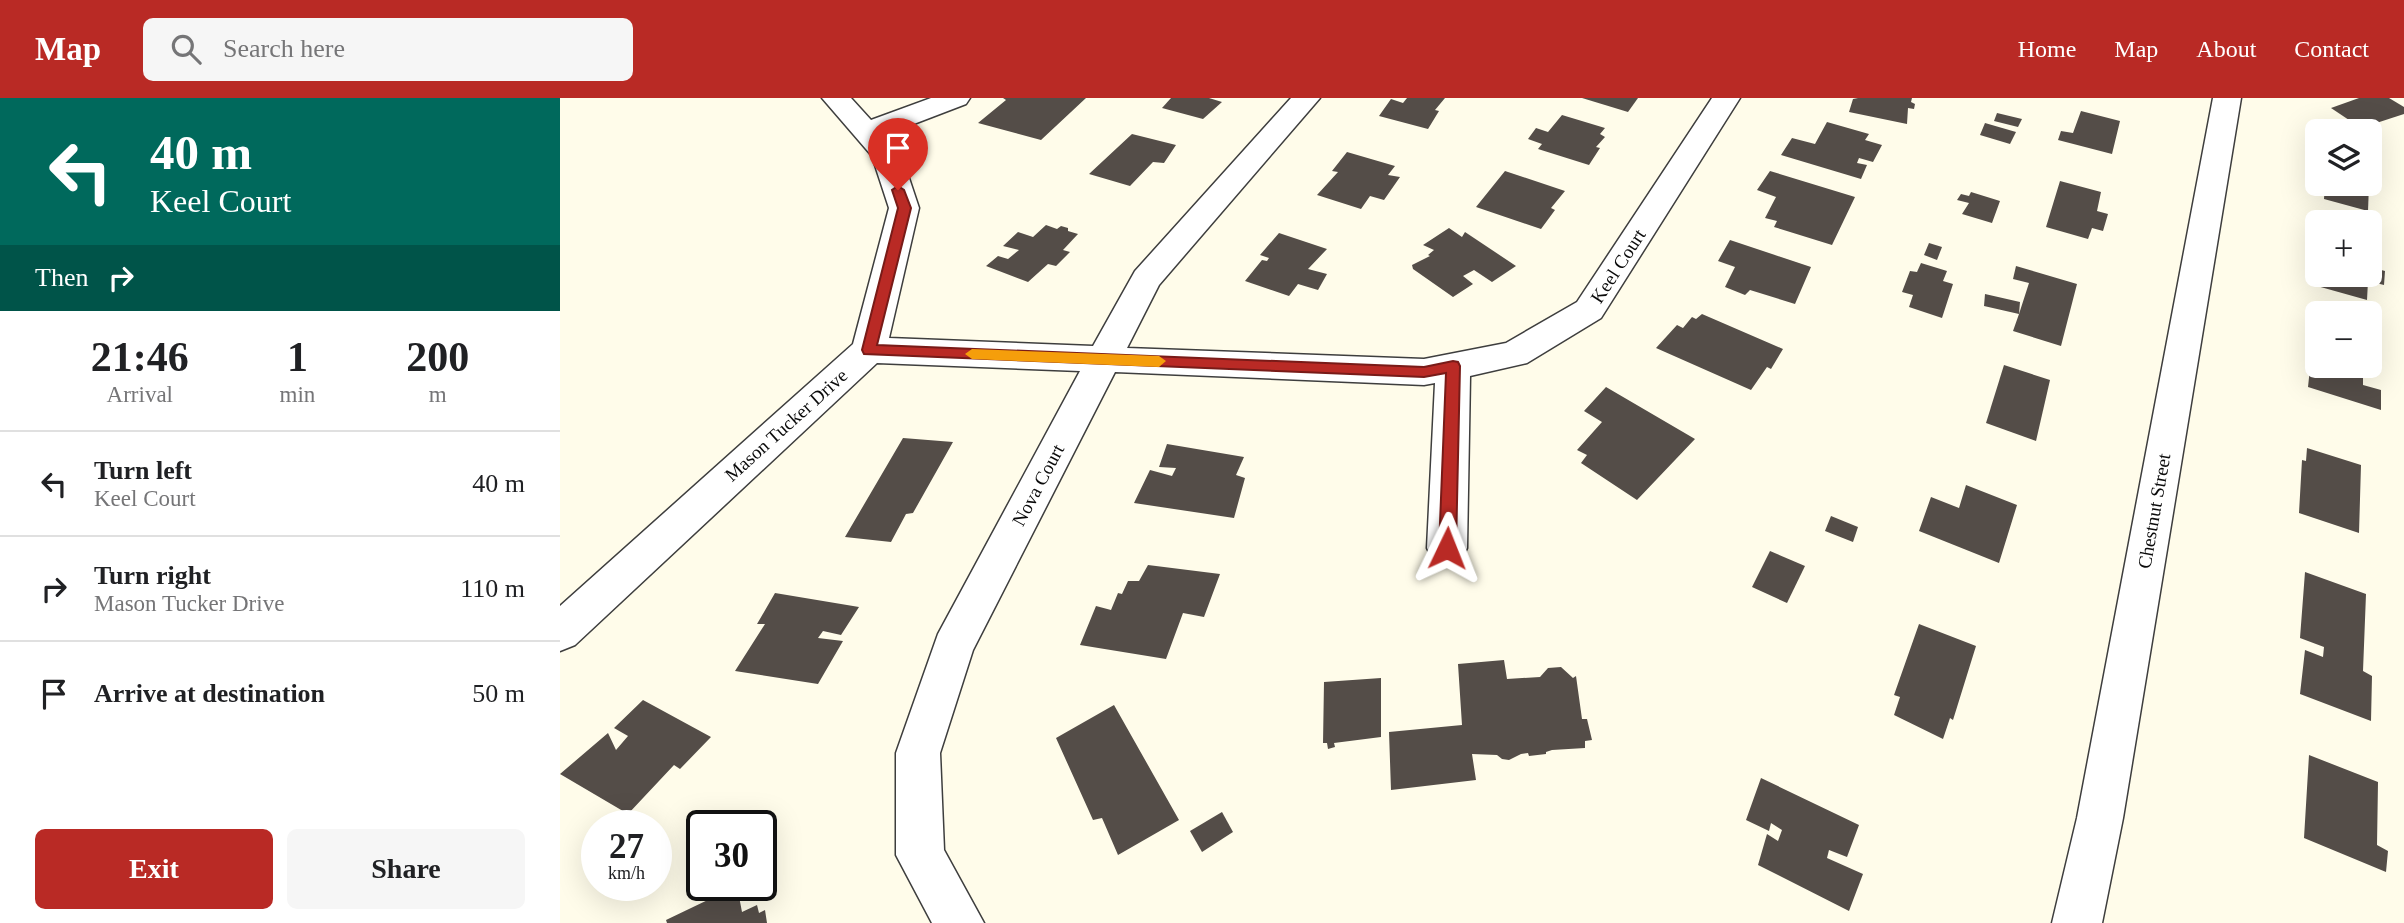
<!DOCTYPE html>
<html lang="en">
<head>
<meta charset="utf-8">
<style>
  :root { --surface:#fff; --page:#f6f6f6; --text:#202124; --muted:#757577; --line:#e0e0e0; --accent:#b92a25 }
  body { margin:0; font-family:Georgia,serif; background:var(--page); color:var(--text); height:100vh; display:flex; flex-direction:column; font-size:26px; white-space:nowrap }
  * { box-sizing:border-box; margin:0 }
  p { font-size:23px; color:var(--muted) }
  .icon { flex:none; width:38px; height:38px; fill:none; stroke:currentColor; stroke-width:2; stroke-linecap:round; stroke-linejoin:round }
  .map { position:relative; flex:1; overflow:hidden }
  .panel { display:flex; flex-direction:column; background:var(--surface); width:560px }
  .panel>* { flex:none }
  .hud { background:#00695c; color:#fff; overflow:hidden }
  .controls { position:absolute; left:1745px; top:21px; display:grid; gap:14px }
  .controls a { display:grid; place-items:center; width:77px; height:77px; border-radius:10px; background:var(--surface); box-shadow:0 7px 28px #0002; font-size:35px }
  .speed { position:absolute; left:21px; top:712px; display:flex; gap:14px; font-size:35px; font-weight:700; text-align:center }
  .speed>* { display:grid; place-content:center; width:91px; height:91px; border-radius:50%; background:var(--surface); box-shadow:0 7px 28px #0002; line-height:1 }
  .speed small { font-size:18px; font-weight:400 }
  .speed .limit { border:4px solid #111; border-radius:10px; background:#fff; color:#111 }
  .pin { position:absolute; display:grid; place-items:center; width:60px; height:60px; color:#fff; margin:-72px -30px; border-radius:50% 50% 50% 0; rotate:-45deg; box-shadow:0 0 7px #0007 }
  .pin .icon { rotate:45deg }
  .me { position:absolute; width:77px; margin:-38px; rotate:2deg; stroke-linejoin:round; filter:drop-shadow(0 0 5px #0008) }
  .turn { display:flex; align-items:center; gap:24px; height:147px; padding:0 35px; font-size:32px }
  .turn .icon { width:91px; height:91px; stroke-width:2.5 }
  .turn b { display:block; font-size:49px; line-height:60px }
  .then { display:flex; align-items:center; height:66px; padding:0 35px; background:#0003; gap:14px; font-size:26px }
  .eta { display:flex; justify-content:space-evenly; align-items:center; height:119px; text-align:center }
  .eta b { font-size:42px; font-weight:700; line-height:49px }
  .button { display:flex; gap:14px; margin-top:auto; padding:14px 35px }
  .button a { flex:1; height:80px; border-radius:10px; background:var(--accent); color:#fff; font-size:28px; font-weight:700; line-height:80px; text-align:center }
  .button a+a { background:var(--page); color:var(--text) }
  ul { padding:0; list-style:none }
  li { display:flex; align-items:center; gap:21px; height:105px; padding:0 35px; border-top:2px solid var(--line) }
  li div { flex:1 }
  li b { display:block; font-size:26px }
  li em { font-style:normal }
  header { display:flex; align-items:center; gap:42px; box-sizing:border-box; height:98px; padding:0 35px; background:var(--accent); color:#fff }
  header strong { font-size:33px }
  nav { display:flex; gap:38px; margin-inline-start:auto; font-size:24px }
  .search { width:490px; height:63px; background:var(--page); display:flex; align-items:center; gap:18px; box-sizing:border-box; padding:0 24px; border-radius:10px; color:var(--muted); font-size:26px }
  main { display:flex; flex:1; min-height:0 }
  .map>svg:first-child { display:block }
  .building { fill:#544d48 }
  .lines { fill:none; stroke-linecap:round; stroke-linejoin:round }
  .street-casing { stroke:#3e3e3e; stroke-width:3 }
  .street { fill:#fff; fill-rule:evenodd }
  .route { fill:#b92a25; stroke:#781b18; stroke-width:2 }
  .slow { fill:#f59e0b }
  .labels { text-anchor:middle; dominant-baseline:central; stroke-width:7; stroke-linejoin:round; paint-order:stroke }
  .street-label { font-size:19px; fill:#0b0b0b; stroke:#fff }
</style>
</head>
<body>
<header>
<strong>Map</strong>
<div class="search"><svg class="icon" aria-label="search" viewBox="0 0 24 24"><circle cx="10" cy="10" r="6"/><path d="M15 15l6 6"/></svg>Search here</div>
<nav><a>Home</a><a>Map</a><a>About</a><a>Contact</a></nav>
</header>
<main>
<section class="panel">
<div class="hud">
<div class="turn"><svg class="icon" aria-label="left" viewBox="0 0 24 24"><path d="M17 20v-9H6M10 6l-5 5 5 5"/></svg><div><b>40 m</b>Keel Court</div></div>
<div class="then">Then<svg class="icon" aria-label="right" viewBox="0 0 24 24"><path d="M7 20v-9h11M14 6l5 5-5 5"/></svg></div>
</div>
<div class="eta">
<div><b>21:46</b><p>Arrival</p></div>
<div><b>1</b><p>min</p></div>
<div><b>200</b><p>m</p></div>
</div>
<ul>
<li><svg class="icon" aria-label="left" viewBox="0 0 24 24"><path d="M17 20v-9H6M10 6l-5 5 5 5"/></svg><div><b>Turn left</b><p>Keel Court</p></div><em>40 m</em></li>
<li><svg class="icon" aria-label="right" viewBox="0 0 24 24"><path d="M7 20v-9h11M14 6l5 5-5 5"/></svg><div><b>Turn right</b><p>Mason Tucker Drive</p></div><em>110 m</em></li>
<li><svg class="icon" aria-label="arrive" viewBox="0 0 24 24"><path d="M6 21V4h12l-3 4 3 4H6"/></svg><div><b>Arrive at destination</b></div><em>50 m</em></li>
</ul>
<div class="button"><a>Exit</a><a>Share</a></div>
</section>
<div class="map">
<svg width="1844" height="825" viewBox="0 0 1844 825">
  <rect width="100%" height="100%" fill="#fffcea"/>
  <g class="building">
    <polygon points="443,0 526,0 481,42 418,25 446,2"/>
    <polygon points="611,0 649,0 662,4 643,21 602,10"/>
    <polygon points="847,0 885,0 875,12 879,13 868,31 819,18 831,1 843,5"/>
    <polygon points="1022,0 1078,0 1068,14"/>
    <polygon points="1298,0 1352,0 1351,4 1355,6 1354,11 1348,10 1347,26 1289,14 1293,1"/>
    <polygon points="1799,0 1829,0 1844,9 1844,16 1801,30 1771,10"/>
    <polygon points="1521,13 1560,23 1552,56 1498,42 1501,33 1513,35"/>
    <polygon points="1437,15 1462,21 1458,29 1434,23"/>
    <polygon points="1002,17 1045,30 1040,36 1045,39 1036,49 1040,50 1029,67 978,51 982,46 968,41 976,30 988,34"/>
    <polygon points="1267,24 1309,36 1305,42 1322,47 1313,64 1299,60 1297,65 1307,67 1301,81 1221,57 1232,40 1255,46"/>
    <polygon points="1425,25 1456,34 1450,46 1420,37"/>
    <polygon points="572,36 616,47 604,65 593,64 570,88 529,76"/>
    <polygon points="787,54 835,68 828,77 840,79 824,102 810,98 801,111 757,97 778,74 772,73"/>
    <polygon points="945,73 1005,93 991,110 995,112 981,131 916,109"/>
    <polygon points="1210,73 1295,99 1272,147 1214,129 1217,123 1205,120 1216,99 1197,92"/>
    <polygon points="1500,83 1541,94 1537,113 1548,116 1543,133 1532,130 1528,141 1486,129"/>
    <polygon points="1765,86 1809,86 1808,113 1764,101"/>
    <polygon points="1411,94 1440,103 1432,125 1402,116 1409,105 1397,102 1401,96 1409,98"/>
    <polygon points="486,127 497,131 501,128 508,130 508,133 518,136 503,152 510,154 496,168 488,166 468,184 426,168 438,158 448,161 459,152 443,148 458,134 473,139"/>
    <polygon points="889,130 902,139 905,134 956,168 932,184 914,172 903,178 913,186 893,199 853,171 852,167 870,158 868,157 874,152 863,147"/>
    <polygon points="719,135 767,151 748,171 767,176 758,192 738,186 729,198 685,183 702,162 707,163 709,160 700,157"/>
    <polygon points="1170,142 1251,169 1235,206 1190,192 1185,197 1165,189 1175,169 1158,163"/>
    <polygon points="1369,145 1382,149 1377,162 1364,157"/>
    <polygon points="1361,165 1387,173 1383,183 1393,186 1382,220 1349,209 1353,197 1342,194 1350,173 1357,174"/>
    <polygon points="1456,168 1517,186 1501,248 1453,233 1459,216 1424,208 1425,196 1460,204 1459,216 1469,185 1453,181"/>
    <polygon points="1810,169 1825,173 1824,187 1808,183 1807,202 1757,188 1758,177 1810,177"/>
    <polygon points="1142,216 1223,251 1211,271 1207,269 1191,292 1096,250 1117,227 1123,230 1132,219 1136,221"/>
    <polygon points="1753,242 1757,243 1757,268 1803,268 1803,287 1821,292 1821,312 1748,289"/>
    <polygon points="1444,267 1490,282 1476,343 1426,325"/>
    <polygon points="1046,289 1135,341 1077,402 1021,365 1027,357 1017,352 1042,324 1024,313"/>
    <polygon points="343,340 393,344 353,415 346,416 331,444 285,439"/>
    <polygon points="607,346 684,359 676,377 685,380 674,420 574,405 590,372 612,378 616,370 599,369"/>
    <polygon points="1747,350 1801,367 1799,435 1739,415 1742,362 1746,363"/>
    <polygon points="1406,387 1457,407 1439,465 1359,433 1371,399 1399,410"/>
    <polygon points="1271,418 1298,429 1293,444 1265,433"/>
    <polygon points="1210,453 1245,468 1227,505 1192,489"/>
    <polygon points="588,467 660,476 644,519 623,515 606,561 520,547 536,508 551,512 558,495 562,496 568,483 579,483"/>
    <polygon points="1745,474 1806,496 1803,573 1812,578 1811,623 1740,596 1745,552 1763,559 1764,549 1740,540"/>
    <polygon points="215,495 299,509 281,537 263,533 258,540 283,543 258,586 175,573 205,526 197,526"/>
    <polygon points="1359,526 1416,548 1393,622 1390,620 1383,641 1334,617 1340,599 1334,597"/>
    <polygon points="944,562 947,581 980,579 988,570 1001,569 1013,580 1016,578 1022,621 1027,621 1032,642 1025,643 1025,650 992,652 986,654 986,656 969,658 968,655 961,656 949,662 942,661 937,657 912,656 916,682 831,692 829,634 902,627 898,566"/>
    <polygon points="821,580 821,639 774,645 775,649 768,651 767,645 763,645 764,584"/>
    <polygon points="83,602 151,639 120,671 114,667 68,716 0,676 48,635 56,652 68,638 54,630"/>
    <polygon points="554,607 619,722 558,757 542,720 533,722 496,640"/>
    <polygon points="1749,657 1818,684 1817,747 1828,753 1826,774 1744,740"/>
    <polygon points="1201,680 1299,727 1287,759 1269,752 1267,760 1303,776 1289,813 1198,767 1207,736 1218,743 1222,732 1211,725 1209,733 1186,722"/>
    <polygon points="662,714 673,734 642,754 630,733"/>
    <polygon points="177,788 182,814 197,807 199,815 205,812 207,825 107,825 106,822"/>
  </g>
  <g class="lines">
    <g class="street-casing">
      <g id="street">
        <polygon points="262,0 291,0 311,22 371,0 410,0 406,6 325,37 341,56 359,110 329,240 533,248 575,173 731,0 760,0 599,187 567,250 864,261 946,245 1017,204 1152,0 1180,0 1041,220 967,265 910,278 907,450 901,462 887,467 873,462 867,450 875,285 864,287 555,274 413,552 380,655 384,752 424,825 372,825 336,757 336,655 378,536 520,273 317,265 15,547 0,553 0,508 293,246 329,110 312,58"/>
        <polygon points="1653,0 1681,0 1563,720 1542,825 1492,825 1517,720"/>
      </g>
    </g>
    <use href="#street" class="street"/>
  </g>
  <polygon class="route" points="338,88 344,92 351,110 317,247 864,269 893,263 898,264 900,268 896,450 893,454 882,454 879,450 886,275 864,279 304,256 302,252 338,110 332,92"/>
  <polygon class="slow" points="412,251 599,258 606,263 599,269 412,261 405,256"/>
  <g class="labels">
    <g class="street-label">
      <text transform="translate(1058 168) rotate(-57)">Keel Court</text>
      <text transform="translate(226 327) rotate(-42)">Mason Tucker Drive</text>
      <text transform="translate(478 387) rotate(-62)">Nova Court</text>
      <text transform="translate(1594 413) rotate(-80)">Chestnut Street</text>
    </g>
  </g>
</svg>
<div class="controls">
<a><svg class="icon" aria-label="layers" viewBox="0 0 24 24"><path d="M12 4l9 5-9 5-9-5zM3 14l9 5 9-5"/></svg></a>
<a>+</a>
<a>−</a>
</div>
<div class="speed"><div>27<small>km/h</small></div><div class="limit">30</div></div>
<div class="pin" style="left:338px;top:92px;background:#d93025"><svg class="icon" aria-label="arrive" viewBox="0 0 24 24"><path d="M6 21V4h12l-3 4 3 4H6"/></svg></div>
<svg class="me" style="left:887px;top:450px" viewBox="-20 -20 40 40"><path d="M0-17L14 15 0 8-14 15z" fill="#b92a25" stroke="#fff" stroke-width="4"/></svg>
</div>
</main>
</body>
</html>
